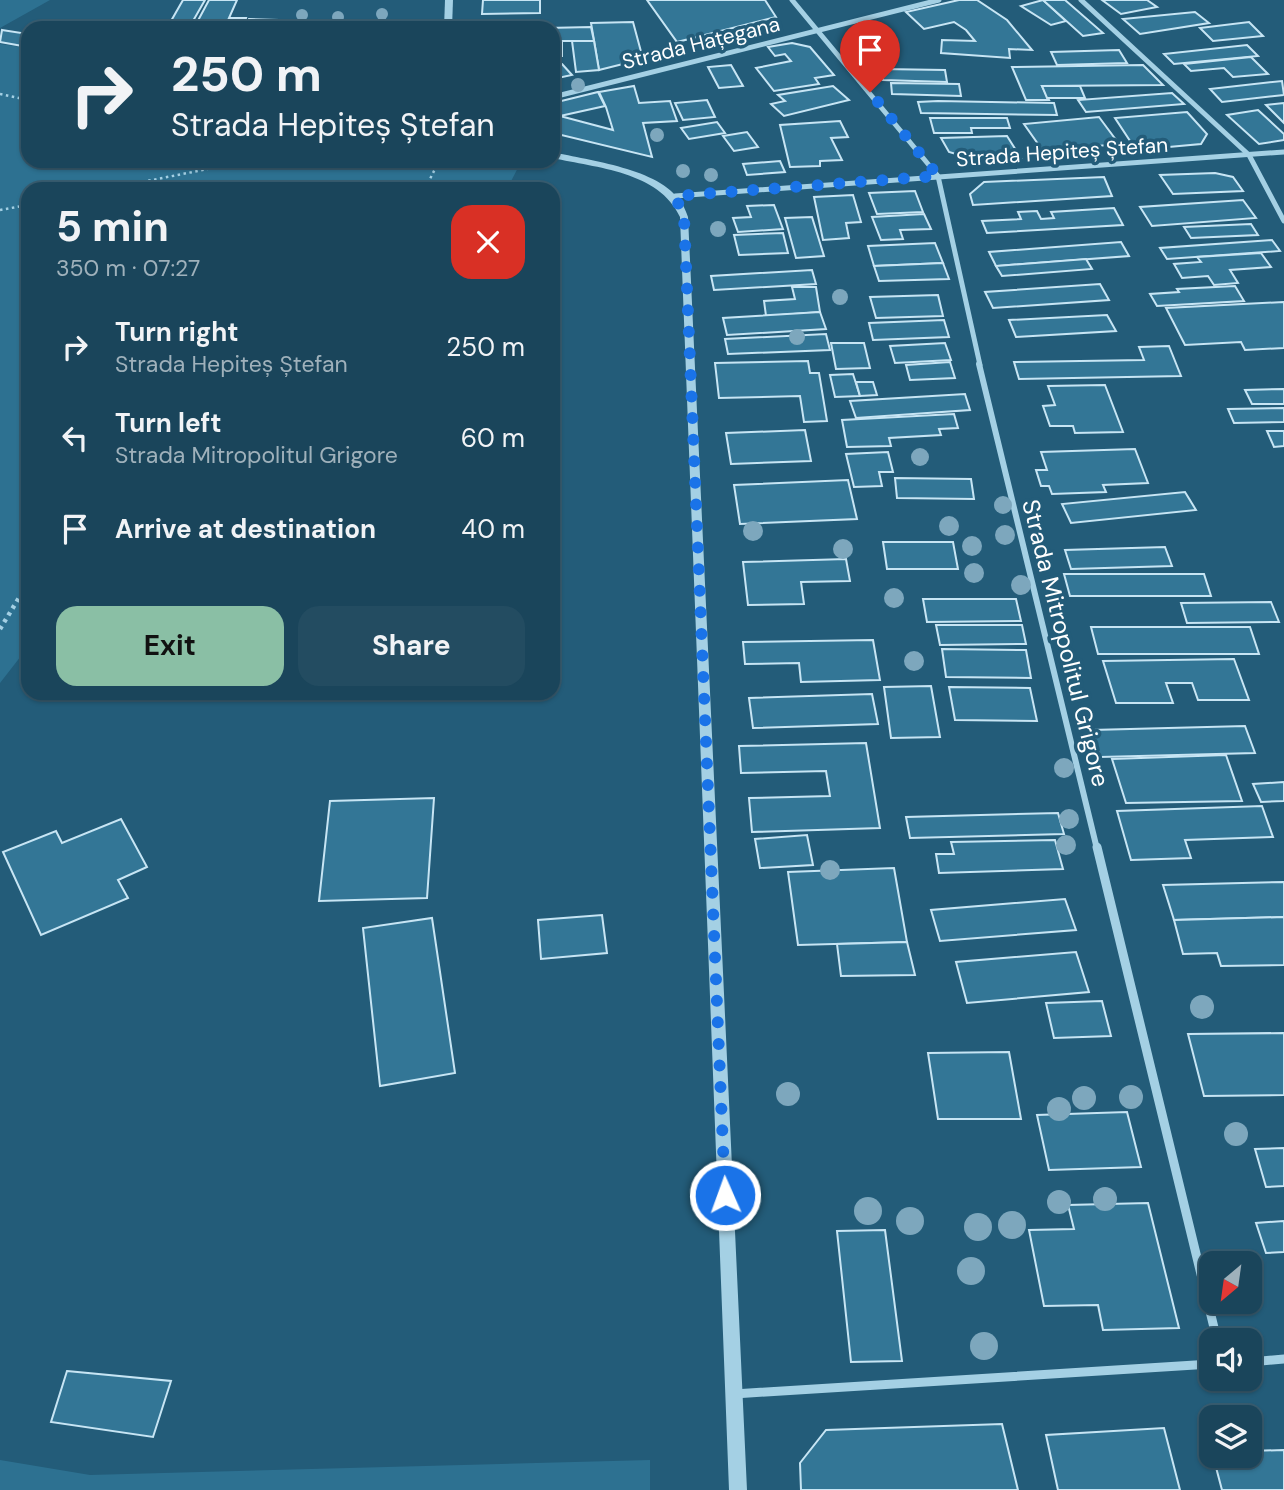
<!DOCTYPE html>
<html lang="en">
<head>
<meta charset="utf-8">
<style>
  :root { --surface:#1a455b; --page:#234c61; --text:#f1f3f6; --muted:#9fb1bb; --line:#385d71; --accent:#8abfa5 }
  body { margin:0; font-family:"DM Sans",sans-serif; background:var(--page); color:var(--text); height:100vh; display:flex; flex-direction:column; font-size:26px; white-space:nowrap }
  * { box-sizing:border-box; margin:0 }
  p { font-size:23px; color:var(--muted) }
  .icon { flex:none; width:38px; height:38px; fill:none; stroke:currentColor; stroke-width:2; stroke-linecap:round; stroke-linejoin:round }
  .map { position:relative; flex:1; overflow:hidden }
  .panel { position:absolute; left:21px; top:182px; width:539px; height:518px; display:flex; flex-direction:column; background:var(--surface); border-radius:21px; box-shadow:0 2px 5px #0004,0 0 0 2px var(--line) }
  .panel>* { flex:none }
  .top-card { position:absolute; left:21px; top:21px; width:539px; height:147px; border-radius:21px; box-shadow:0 2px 5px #0004,0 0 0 2px var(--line); background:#1a455b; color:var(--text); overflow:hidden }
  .needle { width:46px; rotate:209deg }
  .fabs { position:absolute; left:1199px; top:1251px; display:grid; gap:14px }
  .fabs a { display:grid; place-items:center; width:63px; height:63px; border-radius:14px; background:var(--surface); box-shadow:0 2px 5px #0004,0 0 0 2px var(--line); font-size:35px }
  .pin { position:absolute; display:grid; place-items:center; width:60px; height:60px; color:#fff; margin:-72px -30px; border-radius:50% 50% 50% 0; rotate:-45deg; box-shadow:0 0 7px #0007 }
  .pin .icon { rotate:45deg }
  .me { position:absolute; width:77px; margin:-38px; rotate:358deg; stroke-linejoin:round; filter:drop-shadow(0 0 5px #0008) }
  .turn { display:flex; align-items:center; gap:24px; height:147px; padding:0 35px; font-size:32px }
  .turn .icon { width:91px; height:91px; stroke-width:2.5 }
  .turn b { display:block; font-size:49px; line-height:60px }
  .round { display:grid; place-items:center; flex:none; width:74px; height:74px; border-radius:21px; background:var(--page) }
  .head { display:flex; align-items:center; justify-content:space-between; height:119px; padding:0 35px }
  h1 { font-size:42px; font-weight:700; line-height:52px }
  .action { display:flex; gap:14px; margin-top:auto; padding:14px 35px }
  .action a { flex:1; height:80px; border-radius:21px; background:var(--accent); color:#111; font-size:28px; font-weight:700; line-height:80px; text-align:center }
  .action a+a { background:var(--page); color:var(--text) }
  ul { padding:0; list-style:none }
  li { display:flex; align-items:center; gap:21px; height:91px; padding:0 35px }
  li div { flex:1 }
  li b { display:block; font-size:26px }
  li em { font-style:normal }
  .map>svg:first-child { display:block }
  .green { fill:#2d7191 }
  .building { fill:#337696; stroke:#c7e5f4; stroke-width:2 }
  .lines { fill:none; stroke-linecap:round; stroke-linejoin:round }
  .path-far1 { stroke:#a4d0e4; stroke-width:2.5; stroke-dasharray:2.5 3.5; stroke-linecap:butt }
  .path { stroke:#a4d0e4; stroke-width:4.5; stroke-dasharray:3.5 4.5; stroke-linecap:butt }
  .minor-far2 { stroke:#a4d0e4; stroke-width:5 }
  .minor-far1 { stroke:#a4d0e4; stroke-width:6 }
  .minor { stroke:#a4d0e4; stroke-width:9 }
  .tertiary { fill:#a4d0e4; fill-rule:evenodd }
  .tree { fill:#7da7bd }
  .route { stroke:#1a73e8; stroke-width:12; stroke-dasharray:0 21.6 }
  .labels { text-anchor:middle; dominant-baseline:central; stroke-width:7; stroke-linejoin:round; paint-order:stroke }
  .far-street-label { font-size:21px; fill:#fff; stroke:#235c79 }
  .street-label { font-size:24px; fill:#fff; stroke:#235c79 }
</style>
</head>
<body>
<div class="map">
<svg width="1284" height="1490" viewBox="0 0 1284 1490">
  <rect width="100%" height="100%" fill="#235c79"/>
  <g class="green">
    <polygon points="0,0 50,0 0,28"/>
    <polygon points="0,44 28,48 28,161 521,162 507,189 28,189 28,647 0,683"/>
    <polygon points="0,1460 90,1475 650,1460 650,1490 0,1490"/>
  </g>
  <g class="building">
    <polygon points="183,0 205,0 189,28 167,28"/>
    <polygon points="209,0 237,0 229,18 246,18 243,28 194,28"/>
    <polygon points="483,0 540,0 540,13 482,14"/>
    <polygon points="647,0 765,0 776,17 677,42"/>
    <polygon points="959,0 977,0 1007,20 1032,50 1009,49 1010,58 941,53 942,40 975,41 966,30 954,22 924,29 906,12"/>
    <polygon points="1043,0 1066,21 1051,25 1021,6"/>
    <polygon points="1043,0 1065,0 1103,33 1083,36"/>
    <polygon points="1102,0 1147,0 1157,7 1121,14"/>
    <polygon points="1195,12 1209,23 1140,34 1123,19"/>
    <polygon points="249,19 278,20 275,28 246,28"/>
    <polygon points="633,22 643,59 599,70 591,23"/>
    <polygon points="1249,22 1263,36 1213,41 1200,28"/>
    <polygon points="591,27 594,41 553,41 553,28 546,28"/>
    <polygon points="2,30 28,34 28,47 0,42"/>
    <rect x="553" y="41" width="9" height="15"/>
    <polygon points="572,41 594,41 599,70 576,72"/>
    <polygon points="792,43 810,47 834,75 815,78 819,84 774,91 756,68 791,61 785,54 775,56 768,47"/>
    <polygon points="1247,45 1258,56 1174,64 1164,54"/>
    <polygon points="1119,50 1127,63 1057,65 1051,52"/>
    <polygon points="1251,57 1268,74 1233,77 1224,68 1191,71 1184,64"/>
    <polygon points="562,64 572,75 553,79 553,66"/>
    <polygon points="731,65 743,86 719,88 708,67"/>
    <polygon points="1143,65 1163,85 1042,86 1049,100 1026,100 1012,67"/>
    <polygon points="882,69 945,70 947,82 883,80"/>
    <polygon points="1282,81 1284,95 1222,102 1210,89"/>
    <polygon points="891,83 959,84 961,96 892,94"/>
    <polygon points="634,86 639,103 670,101 677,121 643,123 652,157 553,133 553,103 598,92 605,106 560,116 613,130 606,107 599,92"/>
    <polygon points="833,86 849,100 784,116 771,104 785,101 778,95"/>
    <polygon points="1042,86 1080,86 1085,98 1047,98"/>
    <polygon points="1172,93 1184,104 1086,112 1078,100"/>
    <polygon points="707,100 715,117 683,120 675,103"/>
    <polygon points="938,101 1054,103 1057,115 921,113 918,102"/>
    <polygon points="1284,103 1284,123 1266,105"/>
    <polygon points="1258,110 1284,134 1284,140 1259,144 1227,115"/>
    <polygon points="1187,112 1207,134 1201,144 1136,150 1115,118"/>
    <polygon points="1099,117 1119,144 1043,151 1024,124"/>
    <polygon points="930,118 1007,118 1010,128 971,128 972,133 934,133"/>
    <polygon points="840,121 848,137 831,138 842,160 820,161 820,166 790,167 780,125"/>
    <polygon points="717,122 725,133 689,139 681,128"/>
    <polygon points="747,132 758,147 734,151 723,136"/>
    <polygon points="1007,136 1021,158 973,159 949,152 941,138"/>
    <polygon points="780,161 785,172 747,175 743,164"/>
    <polygon points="1215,173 1233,177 1243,191 1173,194 1160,175"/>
    <polygon points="1104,177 1112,196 973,205 970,194 984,182"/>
    <polygon points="915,191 923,212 877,214 869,193"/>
    <polygon points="853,195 861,222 846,223 849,238 823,240 814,197"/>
    <polygon points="1243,200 1256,218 1152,226 1140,207"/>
    <polygon points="774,205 783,229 738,232 733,218 751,217 747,206"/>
    <polygon points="1114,208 1123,225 987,233 982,221 1021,219 1018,212 1037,211 1041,219 1054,218 1051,212"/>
    <polygon points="924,214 931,229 900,230 903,239 881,240 872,217"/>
    <polygon points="812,217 824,256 796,258 785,218"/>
    <polygon points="1251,224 1258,235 1191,238 1184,227"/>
    <polygon points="783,233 788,253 739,255 734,235"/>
    <polygon points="1272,240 1280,251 1167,259 1160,248"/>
    <polygon points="1121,242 1129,256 996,266 989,252"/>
    <polygon points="935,243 943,263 874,266 868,246"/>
    <polygon points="1261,253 1271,267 1230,270 1238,283 1214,285 1208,276 1182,278 1174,264 1201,262 1197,257"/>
    <polygon points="1086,259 1092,269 1002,276 996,266"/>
    <polygon points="943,263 949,279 879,281 874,266"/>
    <polygon points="812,270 816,284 714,290 711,276"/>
    <polygon points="1100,284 1109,300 993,308 985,292"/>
    <polygon points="1235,286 1244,301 1157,306 1150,294 1179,292 1177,289"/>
    <polygon points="792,287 816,287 820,312 766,316 764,301 795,299"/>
    <polygon points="938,295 943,316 876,318 870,297"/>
    <polygon points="1284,302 1284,348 1245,350 1241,342 1185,345 1166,308"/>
    <polygon points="820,312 826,329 727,335 723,318"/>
    <polygon points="1107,315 1116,331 1016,337 1009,320"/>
    <polygon points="944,320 949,337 873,340 869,323"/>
    <polygon points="826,334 830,350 728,354 725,339"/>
    <polygon points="831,343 864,343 870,368 836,369"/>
    <polygon points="945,343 951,360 895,363 890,346"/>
    <polygon points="1169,346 1181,376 1019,379 1014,362 1144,360 1139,347"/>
    <polygon points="808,361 810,373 819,373 827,421 804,422 800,396 719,398 715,363"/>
    <polygon points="950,362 955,378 910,380 906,365"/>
    <polygon points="853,374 860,396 835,397 830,375"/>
    <polygon points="856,382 873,382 877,395 860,396"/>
    <polygon points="1105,385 1123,432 1075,433 1073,426 1050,426 1043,406 1055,405 1048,386"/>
    <polygon points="1284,389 1284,404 1252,404 1245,390"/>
    <polygon points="965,394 970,410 856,418 850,401"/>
    <polygon points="1284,408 1284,422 1234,423 1228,409"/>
    <polygon points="954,414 958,428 939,429 941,435 889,438 891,446 847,447 842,420"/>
    <polygon points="805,430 811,461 731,464 726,433"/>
    <polygon points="1267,431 1284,431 1284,446 1274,447"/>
    <polygon points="1135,449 1148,483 1103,485 1106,492 1052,494 1049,486 1041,486 1036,470 1047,470 1041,452"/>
    <polygon points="888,452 893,472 879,472 882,486 854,487 846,454"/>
    <polygon points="895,478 971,479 974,499 897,498"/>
    <polygon points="848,480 857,519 740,524 734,485"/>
    <polygon points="1185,492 1196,510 1071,523 1062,504"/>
    <polygon points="883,542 953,542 958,569 887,569"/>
    <polygon points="1165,547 1172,566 1071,569 1065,550"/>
    <polygon points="846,559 850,581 801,582 804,604 748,605 743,562"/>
    <polygon points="1064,574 1204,574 1211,596 1070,596"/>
    <polygon points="923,599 1016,599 1021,621 927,622"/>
    <polygon points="1271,602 1279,622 1187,623 1181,603"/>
    <polygon points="936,625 1022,625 1026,644 940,645"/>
    <polygon points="1091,627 1250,627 1259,654 1098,654"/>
    <polygon points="873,640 880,680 801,682 799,663 745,664 743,642"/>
    <polygon points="942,649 1026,650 1031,678 946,677"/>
    <polygon points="1234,659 1249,700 1198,700 1192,683 1166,683 1173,703 1116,703 1103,661"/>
    <polygon points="931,686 940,737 891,738 884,687"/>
    <polygon points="949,687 1030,688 1037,721 955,720"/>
    <polygon points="872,694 878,724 753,728 749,698"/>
    <polygon points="1245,726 1255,753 1100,757 1092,730"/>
    <polygon points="866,743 880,828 752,832 749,798 830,796 826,771 741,773 739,746"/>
    <polygon points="1226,755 1242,801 1126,803 1112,759"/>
    <polygon points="1284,782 1284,801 1261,802 1253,784"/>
    <polygon points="434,798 427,898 319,901 330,801"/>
    <polygon points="1262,806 1273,837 1185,840 1191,858 1131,860 1117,811"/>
    <polygon points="1058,813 1064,834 910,838 906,817"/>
    <polygon points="121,819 147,867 118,880 128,898 41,935 3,852 56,831 62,843"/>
    <polygon points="807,835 813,865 760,868 755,839"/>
    <polygon points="1055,840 1063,869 939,873 936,854 954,854 951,842"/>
    <polygon points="894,868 907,942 798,945 788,872"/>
    <polygon points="1284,882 1284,917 1174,920 1163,885"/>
    <polygon points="1065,899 1076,930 940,941 931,910"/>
    <polygon points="602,915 607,953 541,959 538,920"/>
    <polygon points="1284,917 1284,965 1221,966 1217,953 1183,954 1174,920"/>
    <polygon points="432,918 455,1073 380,1086 363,928"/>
    <polygon points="907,942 915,975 841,976 837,944"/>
    <polygon points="1076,952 1089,992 967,1003 956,962"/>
    <polygon points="1102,1001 1111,1036 1054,1038 1046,1003"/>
    <polygon points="1284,1033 1284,1095 1204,1096 1188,1034"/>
    <polygon points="1009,1052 1021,1119 938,1119 928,1053"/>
    <polygon points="1127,1112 1141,1167 1049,1170 1037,1115"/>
    <polygon points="1284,1148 1284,1186 1266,1187 1255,1149"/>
    <polygon points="1148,1203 1179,1328 1103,1330 1098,1305 1044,1306 1029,1230 1074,1229 1068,1205"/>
    <polygon points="1284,1221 1284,1252 1266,1253 1256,1223"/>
    <polygon points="885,1230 902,1361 851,1362 837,1231"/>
    <polygon points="67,1371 171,1381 153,1437 51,1422"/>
    <polygon points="1002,1424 1018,1490 801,1490 800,1463 826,1430"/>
    <polygon points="1164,1428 1180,1490 1058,1490 1046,1435"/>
    <polygon points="1284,1450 1284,1490 1222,1490 1213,1456 1250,1456 1250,1451"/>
  </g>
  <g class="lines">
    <g class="path-far1">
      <polyline points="0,94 28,100"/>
      <polyline points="107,189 248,161"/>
      <polyline points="425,189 439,161"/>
      <polyline points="0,210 28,205"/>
    </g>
    <polyline class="path" points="0,629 28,583"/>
    <g class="minor-far2">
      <polyline points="792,0 938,176 980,365"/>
      <polyline points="1081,0 1249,155 1284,221"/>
      <polyline points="553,97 939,0"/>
      <polyline points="675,196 1284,152"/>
    </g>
    <polyline class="minor-far1" points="979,364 1097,849"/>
    <g class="minor">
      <polyline points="1097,847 1217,1340"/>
      <polyline points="1250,1362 1284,1359"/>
      <polyline points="734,1394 1211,1364"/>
    </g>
    <g class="tertiary">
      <polygon points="445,0 453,0 452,28 444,28"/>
      <path d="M553 152C590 161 659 168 681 202 684 206 686 212 688 217L747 1490H729L680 217C659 171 596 168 553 158Z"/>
    </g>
  </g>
  <g class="tree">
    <circle cx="382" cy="14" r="6"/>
    <circle cx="302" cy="15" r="6"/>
    <circle cx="338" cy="17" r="6"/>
    <circle cx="578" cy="85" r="7"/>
    <circle cx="657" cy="135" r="7"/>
    <circle cx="683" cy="171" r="7"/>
    <circle cx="711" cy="175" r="7"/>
    <circle cx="718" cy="229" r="8"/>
    <circle cx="840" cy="297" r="8"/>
    <circle cx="797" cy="337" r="8"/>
    <circle cx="920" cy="457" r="9"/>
    <circle cx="1003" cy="505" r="9"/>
    <circle cx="949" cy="526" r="10"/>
    <circle cx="753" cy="531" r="10"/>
    <circle cx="1005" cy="535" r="10"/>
    <circle cx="972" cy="546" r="10"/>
    <circle cx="843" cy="549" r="10"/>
    <circle cx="974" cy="573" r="10"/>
    <circle cx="1021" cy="585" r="10"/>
    <circle cx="894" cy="598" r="10"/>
    <circle cx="914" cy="661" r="10"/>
    <circle cx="1064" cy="768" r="10"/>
    <circle cx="1069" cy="819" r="10"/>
    <circle cx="1066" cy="845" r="10"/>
    <circle cx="830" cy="870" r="10"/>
    <circle cx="1202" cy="1007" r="12"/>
    <circle cx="788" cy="1094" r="12"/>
    <circle cx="1131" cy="1097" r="12"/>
    <circle cx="1084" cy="1098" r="12"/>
    <circle cx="1059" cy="1109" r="12"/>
    <circle cx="1236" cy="1134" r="12"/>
    <circle cx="1105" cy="1199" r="12"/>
    <circle cx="1059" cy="1202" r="12"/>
    <circle cx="868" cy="1211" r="14"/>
    <circle cx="910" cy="1221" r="14"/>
    <circle cx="1012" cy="1225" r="14"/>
    <circle cx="978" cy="1227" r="14"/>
    <circle cx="971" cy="1271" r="14"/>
    <circle cx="984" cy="1346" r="14"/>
  </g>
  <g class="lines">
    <polyline class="route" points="725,1195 684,217 675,196 938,176 870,92"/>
  </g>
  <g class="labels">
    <g class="far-street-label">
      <text transform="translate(701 43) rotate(-14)">Strada Hațegana</text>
      <text transform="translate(1062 152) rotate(-4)">Strada Hepiteș Ștefan</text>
    </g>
    <g class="street-label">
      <text transform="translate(1066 643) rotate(76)">Strada Mitropolitul Grigore</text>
    </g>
  </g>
</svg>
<div class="fabs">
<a><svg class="needle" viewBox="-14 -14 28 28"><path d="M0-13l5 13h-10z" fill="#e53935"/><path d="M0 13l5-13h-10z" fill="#9fb1bb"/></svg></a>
<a><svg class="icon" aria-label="sound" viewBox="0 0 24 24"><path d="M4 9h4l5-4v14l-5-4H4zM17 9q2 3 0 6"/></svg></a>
<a><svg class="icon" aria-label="layers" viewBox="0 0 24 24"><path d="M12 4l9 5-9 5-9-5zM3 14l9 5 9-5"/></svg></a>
</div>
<div class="pin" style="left:870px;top:92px;background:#d93025"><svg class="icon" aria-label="arrive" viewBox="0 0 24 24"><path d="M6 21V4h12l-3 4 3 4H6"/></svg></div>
<svg class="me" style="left:725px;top:1195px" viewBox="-20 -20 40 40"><circle r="17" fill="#1a73e8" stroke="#fff" stroke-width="3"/><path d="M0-11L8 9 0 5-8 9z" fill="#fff"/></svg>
<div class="top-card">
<div class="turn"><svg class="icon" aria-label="right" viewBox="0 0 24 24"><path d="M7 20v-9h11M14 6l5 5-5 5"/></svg><div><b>250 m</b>Strada Hepiteș Ștefan</div></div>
</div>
<section class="panel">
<div class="head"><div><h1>5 min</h1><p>350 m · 07:27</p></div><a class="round" style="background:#d93025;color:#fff"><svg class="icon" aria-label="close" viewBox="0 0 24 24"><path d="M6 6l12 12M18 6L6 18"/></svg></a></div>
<ul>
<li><svg class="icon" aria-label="right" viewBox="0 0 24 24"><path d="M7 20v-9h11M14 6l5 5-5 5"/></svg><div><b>Turn right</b><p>Strada Hepiteș Ștefan</p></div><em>250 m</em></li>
<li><svg class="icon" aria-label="left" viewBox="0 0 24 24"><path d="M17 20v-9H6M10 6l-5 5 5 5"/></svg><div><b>Turn left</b><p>Strada Mitropolitul Grigore</p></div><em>60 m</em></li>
<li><svg class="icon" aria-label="arrive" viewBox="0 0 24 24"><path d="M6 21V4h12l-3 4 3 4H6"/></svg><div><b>Arrive at destination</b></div><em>40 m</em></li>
</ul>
<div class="action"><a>Exit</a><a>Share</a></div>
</section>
</div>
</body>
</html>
